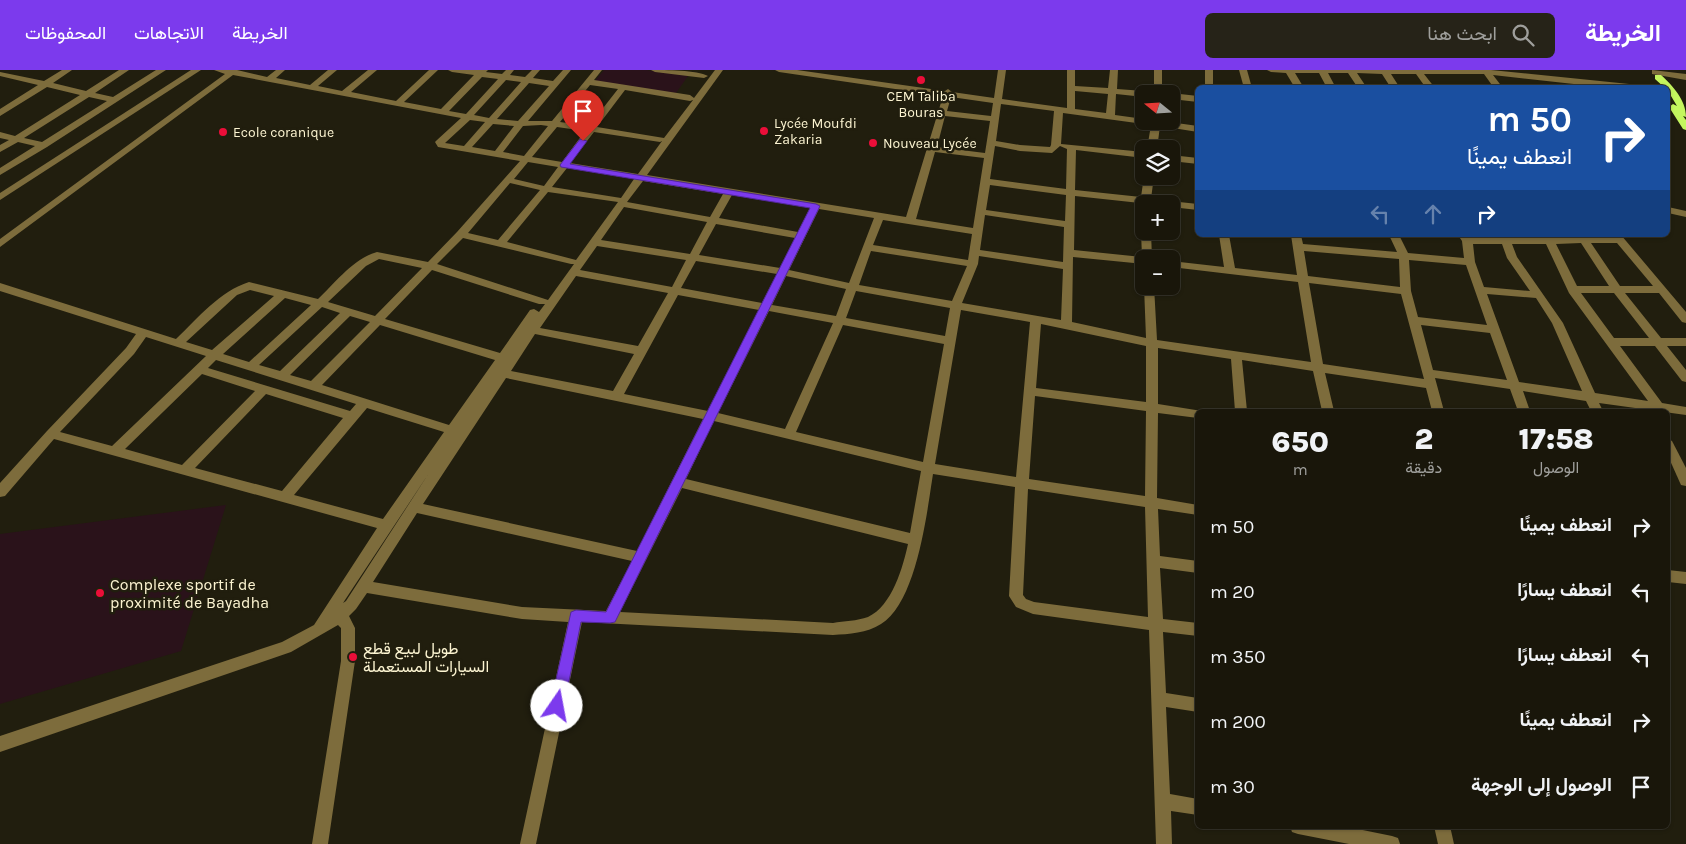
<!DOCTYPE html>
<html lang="ar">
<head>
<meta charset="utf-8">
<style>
  :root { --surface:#19160a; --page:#262318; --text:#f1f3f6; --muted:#9f9f9c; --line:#37352b; --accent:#7c3aed }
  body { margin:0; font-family:Karla,Vazirmatn,sans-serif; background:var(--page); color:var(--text); direction:rtl; height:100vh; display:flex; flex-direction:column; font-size:19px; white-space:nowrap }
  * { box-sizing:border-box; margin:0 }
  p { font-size:16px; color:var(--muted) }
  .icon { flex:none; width:28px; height:28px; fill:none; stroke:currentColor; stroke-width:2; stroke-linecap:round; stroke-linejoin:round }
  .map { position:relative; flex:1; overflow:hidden; direction:ltr }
  .side { position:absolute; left:1195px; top:339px; width:475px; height:420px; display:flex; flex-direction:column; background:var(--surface); border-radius:8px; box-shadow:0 1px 4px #0004,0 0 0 1px var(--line); direction:rtl }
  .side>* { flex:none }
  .hud { position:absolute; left:1195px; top:15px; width:475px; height:152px; border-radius:8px; box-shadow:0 1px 4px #0004,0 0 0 1px var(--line); direction:rtl; background:#1a4fa0; color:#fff; overflow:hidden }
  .needle { width:32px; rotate:288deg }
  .buttons { position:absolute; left:1135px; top:15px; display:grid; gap:10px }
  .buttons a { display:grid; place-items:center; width:45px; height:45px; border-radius:8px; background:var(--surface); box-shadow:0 1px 4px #0004,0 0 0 1px var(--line); font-size:25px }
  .pin { position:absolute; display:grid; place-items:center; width:42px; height:42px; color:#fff; margin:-51px -21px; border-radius:50% 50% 50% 0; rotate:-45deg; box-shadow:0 0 5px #0007 }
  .pin .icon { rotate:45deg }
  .me { position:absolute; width:55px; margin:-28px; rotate:12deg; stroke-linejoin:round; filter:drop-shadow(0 0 4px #0008) }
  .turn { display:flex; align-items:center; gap:18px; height:105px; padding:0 15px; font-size:22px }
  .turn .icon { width:65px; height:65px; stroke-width:2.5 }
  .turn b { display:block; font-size:35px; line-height:42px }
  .lanes { display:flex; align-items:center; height:48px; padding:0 15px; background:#0003; justify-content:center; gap:25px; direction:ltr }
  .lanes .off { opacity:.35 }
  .eta { display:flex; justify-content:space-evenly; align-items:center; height:85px; text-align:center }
  .eta b { font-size:30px; font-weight:800; line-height:35px }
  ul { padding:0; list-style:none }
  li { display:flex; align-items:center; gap:15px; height:65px; padding:0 15px }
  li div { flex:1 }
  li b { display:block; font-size:19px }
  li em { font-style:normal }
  header { display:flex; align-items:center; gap:30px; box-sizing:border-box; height:70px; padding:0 25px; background:var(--accent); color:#fff }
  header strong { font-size:24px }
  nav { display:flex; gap:28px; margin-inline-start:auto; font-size:18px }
  .search { width:350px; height:45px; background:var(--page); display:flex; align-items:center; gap:12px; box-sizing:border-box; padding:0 18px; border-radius:8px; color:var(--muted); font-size:19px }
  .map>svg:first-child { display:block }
  .green { fill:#2a121a }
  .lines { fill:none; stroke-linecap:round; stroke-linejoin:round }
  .minor { fill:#7d6c3c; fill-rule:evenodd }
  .major { fill:#c4f65e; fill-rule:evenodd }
  .route { fill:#7c3aed; stroke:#51269a }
  .poi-dot { fill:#eb0e39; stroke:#211e0e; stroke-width:2 }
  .labels { text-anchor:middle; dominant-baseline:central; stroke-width:5; stroke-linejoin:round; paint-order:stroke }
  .far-poi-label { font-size:14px; fill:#fcf4d1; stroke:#211e0e; text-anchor:start }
  .poi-label { font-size:16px; fill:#fcf4d1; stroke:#211e0e; text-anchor:start }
</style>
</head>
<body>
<header>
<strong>الخريطة</strong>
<div class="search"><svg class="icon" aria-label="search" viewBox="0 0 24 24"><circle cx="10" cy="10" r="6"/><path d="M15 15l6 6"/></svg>ابحث هنا</div>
<nav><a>الخريطة</a><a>الاتجاهات</a><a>المحفوظات</a></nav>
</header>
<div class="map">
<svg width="1686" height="774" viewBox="0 0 1686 774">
  <rect width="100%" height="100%" fill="#211e0e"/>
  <g class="green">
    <polygon points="604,0 646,0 688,6 676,23 594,12"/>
    <polygon points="226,435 181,581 0,634 0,464"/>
  </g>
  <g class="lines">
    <g class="minor">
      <path d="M62 0H72L53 13 86 21 119 0H129L95 23 113 27 156 0H166L47 77 0 105V98L35 76 18 72 0 82V75L9 70 0 68V62L15 66 80 25 47 17 0 46V39L38 15 0 6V2L44 11ZM89 27 107 31 42 72 24 68Z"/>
      <polygon points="191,0 201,0 0,130 0,123"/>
      <path d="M214 0H237L267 7 276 0H285L276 8 310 15 328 0H337L318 16 342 21 368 0H377L351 22 396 31 429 0H438L404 32 441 39 474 5 452 2 448 0H488L486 2 502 4 506 0H514L510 5 525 7 532 0H540L533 8 553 11 563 0H571L528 51H552L594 0H602L594 10 690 25 694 28 715 0H723L647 105 906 147 943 26 779 2 775 0H797L945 21 948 19 952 22 994 28 998 0H1006L1002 29 1067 38V0H1075V16L1108 18 1110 0H1118L1117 19 1144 21 1148 24H1144V27L1116 24 1115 45 1144 49V51H1162L1198 56V62L1160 56 1157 79H1147L1151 55 1063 43 1061 74 1144 82V88L1076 80 1075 120 1141 127 1144 106H1154L1151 129 1198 134V140L1171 137V134H1144V137L1140 133 1075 126 1074 180 1142 187 1141 161 1144 158V161H1151L1152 189H1144V194L1073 187 1072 252 1146 268 1144 216H1154L1157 270 1311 292 1298 212 1171 197V191L1224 197 1219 165H1229L1235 198 1297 205 1291 165H1301L1303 174 1397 182 1389 165H1399L1408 183 1464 188 1462 171 1458 165H1468L1470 168H1500L1499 165H1509L1510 168 1541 167 1539 165H1550L1552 167H1576L1575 165 1612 167 1611 165H1621L1686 242V253L1682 252 1659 223H1625L1661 268H1686V276H1667L1686 300V312L1682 311 1655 276H1620L1662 333 1686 337V345L1599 333 1603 341H1591L1586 331 1523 321 1530 341H1518L1510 319 1435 308 1444 341H1432L1426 318 1325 303 1334 341H1322L1313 301 1242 290 1247 341H1235L1231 289 1158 278V334L1202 341H1198V348L1158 343 1157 428 1198 435V445L1158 439 1160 486 1198 491V503L1160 498 1163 549 1198 553V566L1163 562 1166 623 1198 628V642L1166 637 1170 724 1198 729V745L1171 741 1172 774H1156L1149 560 1033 544 1016 537 1009 526 1015 417 933 404C927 442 917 532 881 554 867 563 849 564 833 565L582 552 536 774H520L568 552 522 549 367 523 356 539 349 546 355 558V591L328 774H312L341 591V558L338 555 291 582 0 682V666L282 572 314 555 377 458 54 369 5 426 0 427V413L47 361 126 278 136 264 0 221V213L176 269C198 248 220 221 249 212L318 229C335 213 354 188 377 182L428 192 457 162 520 91 438 77 435 72 437 70 461 48 233 5 0 177V169L225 4ZM482 7 498 9 466 44 449 41ZM506 10 521 12 489 48 474 45ZM529 13 549 16 518 51 497 49ZM590 15 618 19 589 56 560 52ZM625 20 690 31 693 30 664 68 597 57ZM1075 21 1108 24 1106 43 1075 39ZM951 27 993 33 991 46 947 41ZM1001 34 1054 41 1051 75 1050 77 1020 75 996 71ZM945 46 990 51 985 83 937 77ZM470 50 485 52 464 76 445 73ZM493 54 514 56 495 81 472 77ZM541 55 548 56 524 86 503 82 523 56ZM557 57 585 61 562 92 532 87ZM594 62 660 72 662 71 638 104 570 93ZM995 76 1020 81 1052 83 1060 76 1067 79 1066 119 990 109ZM935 82 984 88 973 158 916 149ZM528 92 558 97 544 116 514 109ZM567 98 634 109 621 128 552 117ZM643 111 723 124 710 147 627 132ZM510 113 540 120 498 170 468 163ZM990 115 1066 125 1065 151 986 140ZM548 122 618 132 576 190 507 172ZM732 125 810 138 798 162 719 148ZM624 137 707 152 690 184 601 170ZM819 139 874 148 849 213 789 200ZM985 145 1064 157 1063 192 980 180ZM883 150 972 164 968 190 873 175ZM716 154 795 168 780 198 699 185ZM463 168 571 194H574L548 230 437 194ZM1581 173 1609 216H1577L1556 174ZM1591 173H1617L1653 216H1620ZM1473 174H1502L1507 188 1530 221 1484 217 1475 192ZM1512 174H1546L1569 223 1648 331 1595 323 1563 253 1517 187ZM597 176 686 190 672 217 580 200ZM871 181 967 196 952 231 859 215ZM1304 181 1399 189 1400 217 1308 206ZM979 186 1063 199 1061 250 962 233 978 194ZM379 189 422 198 375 246 328 232 366 196ZM1409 190 1466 195 1487 255 1418 247 1411 221ZM696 191 777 204 762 233 681 218ZM432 200 539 234H545L539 242 534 239 530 240 500 283 385 249ZM576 206 668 223 638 276 540 258ZM786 206 846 219 836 246 772 235ZM1309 213 1401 224 1424 309 1323 294ZM250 220 274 226 212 280 186 272 237 225ZM856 221 950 238 945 266 846 248ZM1581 223H1614L1649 268H1614ZM1487 224 1536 228 1552 253 1582 321 1519 312ZM678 225 759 240 708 341 624 324ZM285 228 311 235 249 292 223 284ZM322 237 340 243 280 301 259 295ZM961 240 1030 252 1016 407 935 394ZM769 241 833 253 785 359 718 343ZM350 246 370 252 311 311 290 305ZM1041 254 1146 276V332L1036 318ZM380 255 495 290 449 355 322 315ZM843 255 944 274 923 392 796 362ZM1421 255 1490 263 1507 310 1433 300ZM535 264 634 284 613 321 511 301ZM146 267 206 286 112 376 60 362 134 284ZM216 290 356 334 350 341 208 298ZM202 304 255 321 182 395 125 379ZM506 308 703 349 637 481 423 434ZM266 324 343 348 282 421 195 398ZM1035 326 1146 341 1145 426 1029 409ZM367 338 444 362 383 449 294 425ZM714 351 921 401 910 463 686 409ZM429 403 346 531 343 533ZM682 418 908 474C903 497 892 536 868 547 857 551 844 551 833 553L620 542ZM1028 419 1145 437 1148 547 1034 532 1026 529 1023 525ZM417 443 632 491 606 541 522 537 373 512Z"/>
      <path d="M651 0C665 0 697 0 708 6L704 8 655 2Z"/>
      <rect x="1154" y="0" width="8" height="24"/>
      <rect x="1205" y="0" width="8" height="18"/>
      <polygon points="1239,0 1247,0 1252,18 1244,18"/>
      <polygon points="1267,0 1491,0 1639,15 1643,18 1610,18 1493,5 1503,18 1494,18 1484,4 1424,4 1435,18 1426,18 1416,4 1391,4 1400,18 1391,18 1382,4 1357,3 1367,18 1358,18 1348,3 1328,3 1336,18 1327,18 1319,3 1295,3 1304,18 1295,18 1286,3 1271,2"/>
      <polygon points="1652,0 1686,4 1686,10 1652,4"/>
      <polygon points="1171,23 1198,26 1198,32 1171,29"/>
      <polygon points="1171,85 1198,88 1198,94 1171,91"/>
      <polygon points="1668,137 1686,141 1686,147 1668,143"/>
      <polygon points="1668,369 1672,371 1686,398 1686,416 1681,415 1668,386"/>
      <polygon points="1668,500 1686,502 1686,514 1668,512"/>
      <polygon points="1290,756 1343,756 1392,766 1398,768 1400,774 1349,774 1298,764 1292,762"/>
      <polygon points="1434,756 1450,756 1454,774 1438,774"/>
    </g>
    <path class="major" d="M1655 5H1661C1673 16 1686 30 1686 47L1683 46 1686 50V60L1683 59 1669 37 1673 34 1677 36 1668 21V18H1665L1655 9Z"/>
  </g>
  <polygon class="route" points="580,69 587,71 570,94 816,134 820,136 615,552 610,553 581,552 564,636 562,641 557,643 552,641 550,636 571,542 576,540 606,542 810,138 561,97 560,95"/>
  <g class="poi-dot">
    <circle cx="921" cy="10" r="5"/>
    <circle cx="764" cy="61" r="5"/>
    <circle cx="223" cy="62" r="5"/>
    <circle cx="873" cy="73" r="5"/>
    <circle cx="100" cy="523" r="5"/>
    <circle cx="353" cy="587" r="5"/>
  </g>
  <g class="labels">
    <g class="far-poi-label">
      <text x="921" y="26" text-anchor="middle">CEM Taliba<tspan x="921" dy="16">Bouras</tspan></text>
      <text x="774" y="53">Lycée Moufdi<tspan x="774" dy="16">Zakaria</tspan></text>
      <text x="233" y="62">Ecole coranique</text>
      <text x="883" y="73">Nouveau Lycée</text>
    </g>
    <g class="poi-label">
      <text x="110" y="514">Complexe sportif de<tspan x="110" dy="18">proximité de Bayadha</tspan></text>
      <text x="363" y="578">طويل لبيع قطع<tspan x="363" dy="18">السيارات المستعملة</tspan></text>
    </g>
  </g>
</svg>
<div class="buttons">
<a><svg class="needle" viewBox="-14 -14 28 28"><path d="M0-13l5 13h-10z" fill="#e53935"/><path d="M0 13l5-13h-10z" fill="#9f9f9c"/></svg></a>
<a><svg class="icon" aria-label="layers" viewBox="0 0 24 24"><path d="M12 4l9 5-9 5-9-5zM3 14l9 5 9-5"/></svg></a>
<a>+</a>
<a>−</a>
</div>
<div class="pin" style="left:583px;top:71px;background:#d93025"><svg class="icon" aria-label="arrive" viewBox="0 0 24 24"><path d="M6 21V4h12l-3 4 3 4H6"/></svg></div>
<svg class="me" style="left:557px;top:636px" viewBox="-20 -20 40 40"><circle r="19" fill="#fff"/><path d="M0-13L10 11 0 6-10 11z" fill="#7c3aed"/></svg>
<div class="hud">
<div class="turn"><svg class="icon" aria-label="right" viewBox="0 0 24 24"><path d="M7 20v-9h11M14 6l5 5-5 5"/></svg><div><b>50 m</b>انعطف يمينًا</div></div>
<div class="lanes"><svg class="icon off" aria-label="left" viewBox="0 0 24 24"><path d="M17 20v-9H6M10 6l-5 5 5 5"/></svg><svg class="icon off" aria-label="ahead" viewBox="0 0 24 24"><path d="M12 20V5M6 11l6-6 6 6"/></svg><svg class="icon" aria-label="right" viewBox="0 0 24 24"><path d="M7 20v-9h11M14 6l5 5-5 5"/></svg></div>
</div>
<section class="side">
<div class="eta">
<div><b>17:58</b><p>الوصول</p></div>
<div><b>2</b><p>دقيقة</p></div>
<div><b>650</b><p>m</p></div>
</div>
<ul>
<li><svg class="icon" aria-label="right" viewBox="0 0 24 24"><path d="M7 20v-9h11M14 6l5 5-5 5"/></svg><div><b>انعطف يمينًا</b></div><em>50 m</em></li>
<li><svg class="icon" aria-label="left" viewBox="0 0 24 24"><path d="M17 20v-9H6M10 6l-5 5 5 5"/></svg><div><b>انعطف يسارًا</b></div><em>20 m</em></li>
<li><svg class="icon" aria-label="left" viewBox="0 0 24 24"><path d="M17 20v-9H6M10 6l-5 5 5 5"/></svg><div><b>انعطف يسارًا</b></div><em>350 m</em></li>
<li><svg class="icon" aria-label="right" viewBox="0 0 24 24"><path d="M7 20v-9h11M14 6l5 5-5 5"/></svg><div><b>انعطف يمينًا</b></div><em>200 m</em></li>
<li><svg class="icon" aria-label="arrive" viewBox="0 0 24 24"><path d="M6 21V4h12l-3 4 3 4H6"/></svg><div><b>الوصول إلى الوجهة</b></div><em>30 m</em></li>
</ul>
</section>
</div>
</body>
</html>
